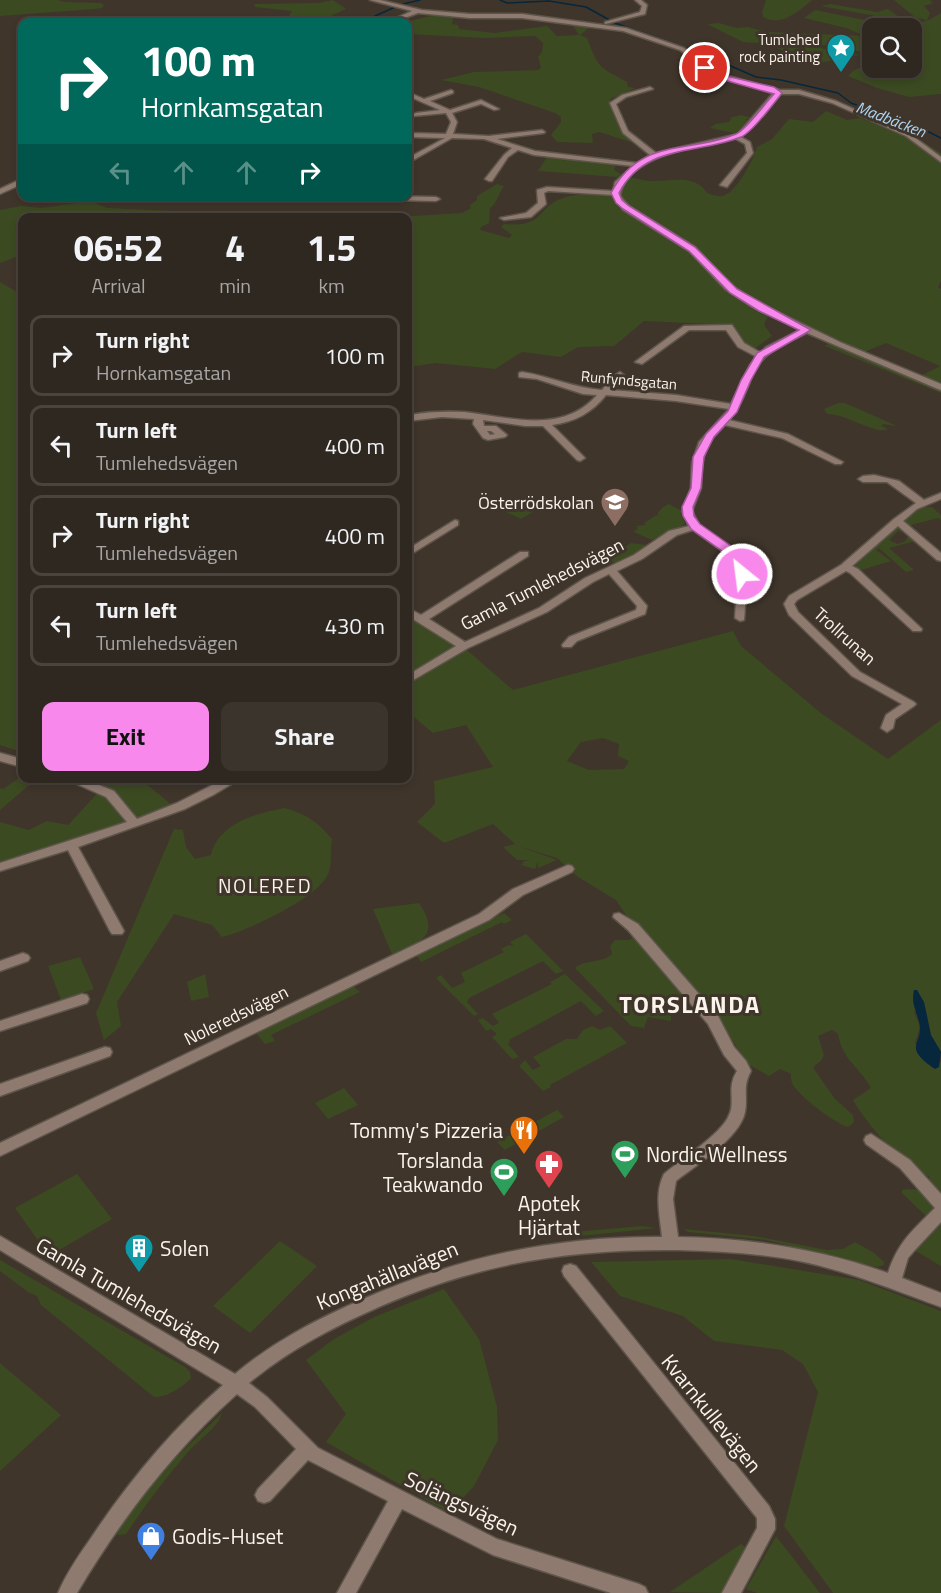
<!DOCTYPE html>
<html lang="en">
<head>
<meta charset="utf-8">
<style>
  :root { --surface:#2f2820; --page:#3b342d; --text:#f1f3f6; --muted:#a7a6a5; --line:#4a443e; --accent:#f888eb }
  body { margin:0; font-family:"Titillium Web",sans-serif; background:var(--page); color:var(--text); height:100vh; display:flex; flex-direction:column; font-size:22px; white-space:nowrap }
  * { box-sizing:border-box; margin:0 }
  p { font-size:20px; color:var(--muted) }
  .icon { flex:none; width:33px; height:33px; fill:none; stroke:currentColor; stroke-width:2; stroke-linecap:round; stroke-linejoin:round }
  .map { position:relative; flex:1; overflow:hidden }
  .panel { position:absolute; left:18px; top:213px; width:394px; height:570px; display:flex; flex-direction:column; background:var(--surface); border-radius:12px; box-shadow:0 3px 9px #0003,0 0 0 2px var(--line) }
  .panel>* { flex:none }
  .guide { position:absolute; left:18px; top:18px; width:394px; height:183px; border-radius:12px; box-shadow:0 3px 9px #0003,0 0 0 2px var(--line); background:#00695c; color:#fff; overflow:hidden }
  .controls { position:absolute; left:862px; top:18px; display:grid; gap:12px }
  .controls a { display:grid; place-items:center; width:60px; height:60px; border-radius:12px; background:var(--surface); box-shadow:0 3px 9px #0003,0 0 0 2px var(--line); font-size:30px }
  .pin { position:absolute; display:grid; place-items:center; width:51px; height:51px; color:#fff; margin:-26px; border:3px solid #fff; border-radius:50%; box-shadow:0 2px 6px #0007 }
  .me { position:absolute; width:66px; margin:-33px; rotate:331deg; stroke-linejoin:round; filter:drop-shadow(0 0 4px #0008) }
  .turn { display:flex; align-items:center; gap:21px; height:126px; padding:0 24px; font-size:27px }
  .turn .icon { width:78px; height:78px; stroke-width:2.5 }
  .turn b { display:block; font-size:42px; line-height:51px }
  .lanes { display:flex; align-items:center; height:57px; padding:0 24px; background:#0003; justify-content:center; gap:30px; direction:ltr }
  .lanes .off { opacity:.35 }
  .eta { display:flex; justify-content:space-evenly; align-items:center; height:102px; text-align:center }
  .eta b { font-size:36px; font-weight:700; line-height:42px }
  .primary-button { display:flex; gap:12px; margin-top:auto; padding:12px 24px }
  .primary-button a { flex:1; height:69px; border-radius:12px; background:var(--accent); color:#111; font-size:24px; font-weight:700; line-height:69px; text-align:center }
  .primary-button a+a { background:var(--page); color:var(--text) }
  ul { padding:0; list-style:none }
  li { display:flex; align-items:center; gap:18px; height:81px; margin:0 12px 9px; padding:0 12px; border:3px solid var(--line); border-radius:12px }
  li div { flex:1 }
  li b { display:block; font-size:22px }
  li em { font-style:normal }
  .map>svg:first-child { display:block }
  .green { fill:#3c4a22; fill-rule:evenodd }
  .water { fill:#06273c }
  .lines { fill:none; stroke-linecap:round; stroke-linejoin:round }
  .stream { stroke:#06273c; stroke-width:1.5 }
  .minor-casing { stroke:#5d544a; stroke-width:3 }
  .minor { fill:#8f7a70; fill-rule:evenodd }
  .route { fill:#f888eb; stroke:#a15899; stroke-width:1.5 }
  .labels { text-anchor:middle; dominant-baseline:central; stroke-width:6; stroke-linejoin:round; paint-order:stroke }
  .far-poi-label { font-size:15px; fill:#faf4ed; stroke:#3f352b; text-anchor:end }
  .far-street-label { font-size:15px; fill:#faf4ed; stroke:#3f352b }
  .far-water-label { font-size:16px; font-style:italic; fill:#afd6f4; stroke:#3f352b }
  .poi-label { font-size:18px; fill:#faf4ed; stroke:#3f352b; text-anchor:end }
  .street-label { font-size:18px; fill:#faf4ed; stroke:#3f352b }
  .neighbourhood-label { font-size:20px; letter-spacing:1.5px; fill:#faf4ed; stroke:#3f352b }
  .near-poi-label { font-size:21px; fill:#faf4ed; stroke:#3f352b; text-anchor:start }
  .near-street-label { font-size:21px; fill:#faf4ed; stroke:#3f352b }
  .district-label { font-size:24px; font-weight:bold; letter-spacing:1.5px; fill:#faf4ed; stroke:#3f352b }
</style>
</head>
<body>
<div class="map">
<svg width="941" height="1593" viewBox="0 0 941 1593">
  <rect width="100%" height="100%" fill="#3f352b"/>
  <g class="green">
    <polygon points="0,0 58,0 65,2 101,3 104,5 102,8 94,9 0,16"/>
    <polygon points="333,0 346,9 317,22 286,21 292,11 255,7 254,4 319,3"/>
    <path d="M766 0H812C798 12 781 27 763 17L762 12Z"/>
    <polygon points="894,0 930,0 933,3 924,6 930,13 927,20 916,18"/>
    <path d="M830 4 877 12 888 9C910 26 918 27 941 13V94L909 97 877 88 848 76 853 71 873 61V68H912V28H873V56L837 45H816C828 54 845 49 859 55L819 63 789 55 772 44 743 42 707 24 719 23 737 28 748 27 767 32 865 36 846 28 804 18 815 10 889 25 887 18 821 6Z"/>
    <path d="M439 14 453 16 452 24 458 25 459 29 495 33 547 26 557 36 579 35 572 24 593 25 580 35 587 38C599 70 599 66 627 82L628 87 636 88 610 99C611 118 623 131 637 144L599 132 592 134 593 143 557 142 551 135 561 122V117L555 113 479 87 441 80 474 72 539 70 541 67 538 57 542 52 543 43 535 36 485 38 408 34 410 21Z"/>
    <path d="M826 111 847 120 860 118 921 141 941 153V281L938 287 941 289V383L921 376 940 366 886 343 864 352 760 304 744 302 768 316 764 325 772 336 754 349H750L738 338 731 325 644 321 614 346 578 347 561 357 522 352 495 369 436 363 408 367V218H381L462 213 471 208 470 205 477 200V196L497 184 504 186C498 194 498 202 490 208L489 223 481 227 480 230 509 238 512 235 501 227 504 224C547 228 535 206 566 197 581 192 603 196 619 195L621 186 629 177C637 179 646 181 653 181 673 181 695 174 707 193 711 194 717 197 722 196 735 195 754 159 757 147L772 139 789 119 813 122Z"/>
    <polygon points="741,115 752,118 746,119 748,123 738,134 710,128 715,124 729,122 732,117"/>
    <path d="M547 157H564L563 161 565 158 616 164 614 170 621 174 618 177C590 175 567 173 538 171Z"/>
    <polygon points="90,201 107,208 171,211 180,214 171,218 22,218 22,255 0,263 0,210 21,206 42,208"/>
    <polygon points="0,282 17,292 17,297 22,298 22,752 0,745"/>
    <polygon points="828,344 941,389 941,393 825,346"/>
    <path d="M838 403H845L897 426 883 424 881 426 888 429C877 436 845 413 827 414L824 409Z"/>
    <polygon points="508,497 536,510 521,519 493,506"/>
    <polygon points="669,504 680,510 685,524 652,540 634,532 638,528 636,526 646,525 644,523 657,515 662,517 657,514 663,507"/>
    <polygon points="923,507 932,507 941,515 941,520 938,518 907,526 903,522"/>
    <polygon points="895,528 905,532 898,531 889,540 897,544 904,542 908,537 915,541 889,548 914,570 906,572 879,548 876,550 891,561 858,571 854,567"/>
    <path d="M631 543 646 545C635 557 615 571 601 556L603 555 609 557Z"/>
    <path d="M408 617 467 650 513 690 733 631 741 646 822 714 888 759 941 720V1052L931 1035 925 1007 914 1012 920 1026 915 1043 939 1063 941 1062V1200L931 1187 929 1176C908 1175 863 1118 853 1100L871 1088C859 1066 842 1060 838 1034L832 1030 818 1036 824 1055 821 1061 814 1066V1069L835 1099 853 1115 854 1122 848 1127C836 1124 797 1095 792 1083 791 1080 791 1077 791 1074L780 1069 769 1076 748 1064 708 1003 671 1002 666 1007 671 1011V1021L648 1017 644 1028 631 1026 575 968C585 959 601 964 612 954L610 946 615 940H629L639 935 616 900 578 877 557 858 518 846 557 860 538 868V861L535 869 521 865 524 861 531 860H517L503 847 515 844 493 824 444 843 417 822 435 804 434 781 493 767 466 725 433 733 408 712V685L412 683 408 680ZM603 738 619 744 618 756 629 761 624 769 589 770 567 761 581 742Z"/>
    <polygon points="22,776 22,778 29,779 35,784 28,786 0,810 0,788 3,789"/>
    <polygon points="88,779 140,779 172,805 81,838 0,863 0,822 29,830 47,821 68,825 106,784"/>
    <path d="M285 808C306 814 318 822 332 839 330 849 332 863 329 872 321 897 247 931 222 937L212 925 174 914 117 1002 121 1026 104 1040 96 1013 174 829 183 830 186 847 195 859 211 855C218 823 257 813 285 808Z"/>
    <path d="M419 903C441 936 421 943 392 954L373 909Z"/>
    <polygon points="504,913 512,920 504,924 502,922 421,962 416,955"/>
    <polygon points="526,934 563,971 556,974 543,961 469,998 467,1002 478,1014 474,1016 436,978 441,975 452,988 465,982 461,973 504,952 501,949 509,945 514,946 510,942"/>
    <polygon points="80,957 94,989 61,1000 48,966"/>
    <polygon points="205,974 209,997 191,1001 187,982"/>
    <polygon points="565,974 604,1011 596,1016 581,1001 509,1040 510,1042 508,1044 519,1057 512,1059 492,1037 497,1034 491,1029 486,1031 478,1020 483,1018 493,1026 499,1023 492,1014 552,984 550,982"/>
    <polygon points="353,986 360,992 271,1035 275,1041 265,1044 256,1033"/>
    <polygon points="592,1026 600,1030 610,1026 627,1043 550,1085 551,1087 543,1091 519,1066 525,1060 533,1070 541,1066 533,1057 566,1039 577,1039 583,1030"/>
    <polygon points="344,1088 358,1105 328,1119 315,1103"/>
    <polygon points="557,1110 564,1117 505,1150 497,1142"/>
    <polygon points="77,1174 112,1219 49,1256 15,1208"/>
    <polygon points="908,1189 920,1190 937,1210 929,1219 902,1193 902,1190"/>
    <polygon points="941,1223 941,1266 914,1250"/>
    <polygon points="643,1226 657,1228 561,1238 560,1233"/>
    <polygon points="683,1229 754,1236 827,1250 843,1249 855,1242 874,1253 884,1262 884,1265 877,1267 766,1240 688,1232"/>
    <polygon points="280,1241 317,1266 250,1333 213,1306"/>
    <polygon points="731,1259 859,1280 941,1311 941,1593 833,1593 784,1526 818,1392 803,1364 782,1350 714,1341 683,1316 620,1296 591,1262"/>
    <path d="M0 1260 185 1367 190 1372 191 1378C183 1387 166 1398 154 1397L41 1305 37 1296 28 1292 0 1271Z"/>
    <polygon points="444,1289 479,1339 497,1407 498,1440 474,1486 449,1513 326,1442 346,1414 306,1360 334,1339 374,1317"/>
    <polygon points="0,1363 61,1415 0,1471"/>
    <path d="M222 1413C218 1428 198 1440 188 1452 166 1478 145 1505 126 1534L118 1535 117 1531 161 1472Z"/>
    <polygon points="776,1536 820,1593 757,1593 746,1589"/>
    <polygon points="741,1544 746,1548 722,1593 670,1592"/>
  </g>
  <path class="water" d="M914 990H917L924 1002 931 1035 941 1052 939 1067 935 1069C900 1045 925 1045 919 1022 916 1010 911 1003 914 990Z"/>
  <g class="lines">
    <g class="stream">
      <polyline points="500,0 507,3 549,1 586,7 615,23 705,55 756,77 781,80 838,93 851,103 923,129 941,138"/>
      <polyline points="399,5 420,0"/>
      <polyline points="351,22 373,17 395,7"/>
    </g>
    <g class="minor-casing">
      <g id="minor">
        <path d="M370 0H380L422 10 470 14H522L626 28 684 48 717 73 780 90H799L836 101 910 134 941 157V162L906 136 832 103 799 94H781L741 137 750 142 753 153 727 187 720 185 747 153 745 144 734 138C699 147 627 154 620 196L629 206 695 247 731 285 757 302 842 343 941 384V390L938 389 807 333C789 342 768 349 757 367 747 384 743 405 729 420L788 434 843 462 841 464H835L782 438 725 425 708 443 702 463 701 488 692 511 699 525 745 559 747 581 744 620 740 621 735 618 737 581 735 560 693 530 677 535 642 559 617 571 647 606 645 614 577 641 571 647H563L562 645 569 637 636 610 637 606 609 574 593 582 547 612 468 648 408 683V675L456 646 408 616V608L421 615 520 552H528V556L429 619 465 642 539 608 585 578 634 555 669 531 689 526 682 511 691 488 692 463 699 442 729 409 676 401 606 395C592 413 574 422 552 425L585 458 580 461 577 460 543 426H525L483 420 484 426H496L507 435 505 437 488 440 483 438 473 424 474 419 442 417 408 421V415C426 412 446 411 464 412 510 417 562 435 597 395L583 394 537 379 519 377V373L522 372C549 376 574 388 602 390L612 377 620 372 624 375 610 390 676 395 731 404 750 365 757 357 738 347 726 330H689L642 364 635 362 684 326 732 325 744 343 761 353 766 347 800 330 751 306 725 289 689 251 623 210 613 195 548 191 544 193 546 204 531 217 504 220 500 218 526 213 538 203 537 190 547 187 613 191 615 182 633 166 534 155 518 150 508 157 492 181H489L485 179 504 155 512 148 484 139 452 138 408 163V158L445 138 408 137V133L446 134 451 122 446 113 414 116V114L416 113 440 110 408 96V92L424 99 451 90 453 91V93L430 101 450 110 481 100 499 109 494 110 481 104 452 113 457 122 453 134 489 136 542 130 545 132 544 133 497 139 535 151 637 163 650 155 623 133 610 103 622 95 650 87 653 89 626 97 616 104 628 131 656 153 738 134 774 92 713 75 680 50 623 31 522 18H470L418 13 394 22H387L412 11ZM487 431H491L495 434 490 435Z"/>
        <polygon points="635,0 641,0 647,5 645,14 605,24 605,22 640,12 642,6"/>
        <polygon points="19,180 22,180 22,184 0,194 0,189"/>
        <polygon points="386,196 436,197 440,199 436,201 389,200 386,200"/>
        <polygon points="874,475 899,481 924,500 941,493 941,499 917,509 903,521 941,553 941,561 937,560 898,526 852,566 858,569 922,629 921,631 913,631 850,573 846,571 797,600 794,604 798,612 860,672 914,702 916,704 914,706 895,719 893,728 887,732 881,728 886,715 902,704 852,676 789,615 784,604 789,596 841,565 894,519 916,503 887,482 863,482 858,479 863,476"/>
        <polygon points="455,520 458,521 458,525 408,556 408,549"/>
        <polygon points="0,753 22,759 22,767 0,761"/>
        <polygon points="63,778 81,778 114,791 137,819 177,803 226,778 242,778 213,795 185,809 78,847 124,931 122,934 112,934 110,931 68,850 0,871 0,863 127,822 106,797"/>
        <polygon points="568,865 572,866 574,869 572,872 523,895 489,920 0,1156 0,1143 479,914 513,889"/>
        <path d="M619 913 638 924 718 1016 734 1047 746 1061 751 1071C742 1087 748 1096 745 1112 740 1138 696 1165 676 1181L673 1199 678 1237C750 1238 819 1249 888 1273 898 1242 913 1230 935 1208L900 1168 866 1144 864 1140 866 1136 871 1134 910 1160 941 1194V1222L914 1251 908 1258 902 1278 941 1293V1307C894 1290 848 1271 799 1261 759 1253 718 1251 677 1250 569 1249 481 1263 381 1306 333 1327 289 1350 249 1383L267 1397 318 1448 497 1539 639 1584 645 1587 648 1593H611L493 1555 402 1509 356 1593H337L388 1501 308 1460 270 1501 264 1503 258 1501 255 1495 258 1489 296 1449 255 1407 237 1394C173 1451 121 1519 77 1593H58C66 1574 79 1555 91 1538 129 1481 172 1429 223 1385L0 1250V1236L235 1374C273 1342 315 1320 361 1300 459 1257 555 1236 662 1237 660 1216 654 1194 664 1174 680 1160 722 1134 729 1115 736 1101 726 1088 737 1071L724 1055 708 1024 628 930 613 917 614 914Z"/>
        <polygon points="23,953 28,955 30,958 28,961 0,971 0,961"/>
        <polygon points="82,994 87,995 89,999 87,1003 0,1031 0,1021"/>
        <polygon points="105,1047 110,1048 112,1052 110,1056 0,1096 0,1084"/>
        <polygon points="570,1264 576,1266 769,1506 775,1519 775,1529 741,1593 722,1593 757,1528 757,1518 564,1276 562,1271 564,1266"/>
      </g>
    </g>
    <use href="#minor" class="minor"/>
  </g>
  <path class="route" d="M705 66 722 75 774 87 782 93C774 103 752 133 741 137 697 155 645 143 619 193L622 200 629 206 695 247 737 289 811 330 764 357 751 380 737 412 714 437 704 457 701 488 693 507 694 516 700 524 741 553 747 564 748 574 742 577 736 574V564L732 558 691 529 683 516 682 507 691 488 693 457 706 434 728 411 741 380 757 353 799 330 759 311 730 293 689 251 623 209 616 203 611 193C640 137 688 154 736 134 747 129 765 103 774 94L717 78 702 70Z"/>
  <defs>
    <g id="sight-pin" transform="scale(1.5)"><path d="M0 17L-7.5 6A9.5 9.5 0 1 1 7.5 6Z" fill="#0f9aa8" stroke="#3f352b"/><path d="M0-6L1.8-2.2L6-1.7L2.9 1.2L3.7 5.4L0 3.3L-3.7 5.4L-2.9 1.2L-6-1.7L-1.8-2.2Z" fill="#fff"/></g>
    <g id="school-pin" transform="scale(1.5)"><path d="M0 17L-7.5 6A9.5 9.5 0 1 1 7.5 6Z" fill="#8d6e63" stroke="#3f352b"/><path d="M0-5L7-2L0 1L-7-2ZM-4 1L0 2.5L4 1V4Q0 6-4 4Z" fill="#fff"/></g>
    <g id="restaurant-pin" transform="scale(1.5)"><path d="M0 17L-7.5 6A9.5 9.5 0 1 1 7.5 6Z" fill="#e8710a" stroke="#3f352b"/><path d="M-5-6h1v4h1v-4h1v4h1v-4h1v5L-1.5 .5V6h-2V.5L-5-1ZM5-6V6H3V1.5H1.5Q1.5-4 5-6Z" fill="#fff"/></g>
    <g id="stadium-pin" transform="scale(1.5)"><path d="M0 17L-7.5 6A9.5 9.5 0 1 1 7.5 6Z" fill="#2e9e5b" stroke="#3f352b"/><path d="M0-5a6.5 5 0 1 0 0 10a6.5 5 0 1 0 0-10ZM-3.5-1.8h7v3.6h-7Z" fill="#fff"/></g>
    <g id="pharmacy-pin" transform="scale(1.5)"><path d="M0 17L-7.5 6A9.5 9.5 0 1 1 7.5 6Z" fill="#e0444e" stroke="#3f352b"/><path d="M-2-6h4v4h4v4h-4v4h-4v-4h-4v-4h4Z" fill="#fff"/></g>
    <g id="building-pin" transform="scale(1.5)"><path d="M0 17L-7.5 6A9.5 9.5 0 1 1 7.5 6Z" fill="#0f9aa8" stroke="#3f352b"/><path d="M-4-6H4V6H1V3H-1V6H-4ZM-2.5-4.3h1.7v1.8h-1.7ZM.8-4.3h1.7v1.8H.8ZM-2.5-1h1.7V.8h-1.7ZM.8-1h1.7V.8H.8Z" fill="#fff"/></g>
    <g id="shop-pin" transform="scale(1.5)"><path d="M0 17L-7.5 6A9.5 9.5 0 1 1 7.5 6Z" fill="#3f7fe0" stroke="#3f352b"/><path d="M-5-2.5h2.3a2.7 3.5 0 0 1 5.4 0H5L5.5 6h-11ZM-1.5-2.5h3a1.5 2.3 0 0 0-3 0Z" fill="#fff"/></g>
  </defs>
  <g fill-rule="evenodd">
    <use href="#sight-pin" x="841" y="48"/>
    <use href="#school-pin" x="615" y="502"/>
    <use href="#restaurant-pin" x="524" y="1130"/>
    <use href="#stadium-pin" x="625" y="1154"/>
    <use href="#pharmacy-pin" x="549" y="1164"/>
    <use href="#stadium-pin" x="504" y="1172"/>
    <use href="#building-pin" x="139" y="1248"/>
    <use href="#shop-pin" x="151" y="1536"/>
  </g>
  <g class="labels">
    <g class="far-poi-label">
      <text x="820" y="39">Tumlehed<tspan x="820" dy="17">rock painting</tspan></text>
    </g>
    <g class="far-street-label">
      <text transform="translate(629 380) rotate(5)">Runfyndsgatan</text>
    </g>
    <g class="far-water-label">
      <text transform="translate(891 119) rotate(21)">Madbäcken</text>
    </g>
    <g class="poi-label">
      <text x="594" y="502">Österrödskolan</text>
    </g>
    <g class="street-label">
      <text transform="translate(542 584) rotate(-27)">Gamla Tumlehedsvägen</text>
      <text transform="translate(845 636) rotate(42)">Trollrunan</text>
      <text transform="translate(236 1015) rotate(-26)">Noleredsvägen</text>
    </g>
    <g class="neighbourhood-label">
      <text x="265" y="885">NOLERED</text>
    </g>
    <g class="near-poi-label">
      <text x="503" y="1130" text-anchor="end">Tommy's Pizzeria</text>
      <text x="646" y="1154">Nordic Wellness</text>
      <text x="483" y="1160" text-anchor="end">Torslanda<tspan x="483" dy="24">Teakwando</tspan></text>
      <text x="549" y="1203" text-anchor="middle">Apotek<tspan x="549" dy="24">Hjärtat</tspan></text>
      <text x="160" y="1248">Solen</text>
      <text x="172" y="1536">Godis-Huset</text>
    </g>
    <g class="near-street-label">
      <text transform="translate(387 1275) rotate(-22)">Kongahällavägen</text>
      <text transform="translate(129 1295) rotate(30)">Gamla Tumlehedsvägen</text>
      <text transform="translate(712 1413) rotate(51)">Kvarnkullevägen</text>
      <text transform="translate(462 1503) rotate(25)">Solängsvägen</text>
    </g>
    <g class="district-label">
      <text x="690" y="1004">TORSLANDA</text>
    </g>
  </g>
</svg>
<div class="controls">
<a><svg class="icon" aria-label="search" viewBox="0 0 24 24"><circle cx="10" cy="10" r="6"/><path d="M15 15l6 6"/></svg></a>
</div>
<div class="pin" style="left:705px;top:68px;background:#d93025"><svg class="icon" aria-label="arrive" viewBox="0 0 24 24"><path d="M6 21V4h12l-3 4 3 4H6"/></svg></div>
<svg class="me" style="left:742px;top:574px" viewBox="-20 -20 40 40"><circle r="17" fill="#f888eb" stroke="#fff" stroke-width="3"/><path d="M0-11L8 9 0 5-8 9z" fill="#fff"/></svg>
<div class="guide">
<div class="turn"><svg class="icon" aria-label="right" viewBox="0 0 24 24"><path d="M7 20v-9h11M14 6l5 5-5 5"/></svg><div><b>100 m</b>Hornkamsgatan</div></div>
<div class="lanes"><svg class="icon off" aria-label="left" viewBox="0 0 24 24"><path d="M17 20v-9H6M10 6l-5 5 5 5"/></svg><svg class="icon off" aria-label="ahead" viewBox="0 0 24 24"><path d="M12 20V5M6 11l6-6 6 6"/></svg><svg class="icon off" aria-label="ahead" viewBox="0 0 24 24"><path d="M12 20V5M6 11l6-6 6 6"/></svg><svg class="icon" aria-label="right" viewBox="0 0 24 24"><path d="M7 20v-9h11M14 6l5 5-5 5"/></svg></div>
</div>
<section class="panel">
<div class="eta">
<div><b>06:52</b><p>Arrival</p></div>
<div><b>4</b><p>min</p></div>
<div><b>1.5</b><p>km</p></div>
</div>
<ul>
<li><svg class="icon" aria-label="right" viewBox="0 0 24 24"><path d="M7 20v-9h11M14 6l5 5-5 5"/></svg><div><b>Turn right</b><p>Hornkamsgatan</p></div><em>100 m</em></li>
<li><svg class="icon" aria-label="left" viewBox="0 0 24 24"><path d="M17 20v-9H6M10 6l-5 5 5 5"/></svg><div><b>Turn left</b><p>Tumlehedsvägen</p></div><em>400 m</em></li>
<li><svg class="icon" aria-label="right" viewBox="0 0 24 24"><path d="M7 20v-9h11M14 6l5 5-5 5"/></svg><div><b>Turn right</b><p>Tumlehedsvägen</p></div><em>400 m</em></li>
<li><svg class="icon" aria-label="left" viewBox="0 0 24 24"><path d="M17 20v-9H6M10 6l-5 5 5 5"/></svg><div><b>Turn left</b><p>Tumlehedsvägen</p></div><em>430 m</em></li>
</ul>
<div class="primary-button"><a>Exit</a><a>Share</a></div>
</section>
</div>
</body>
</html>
